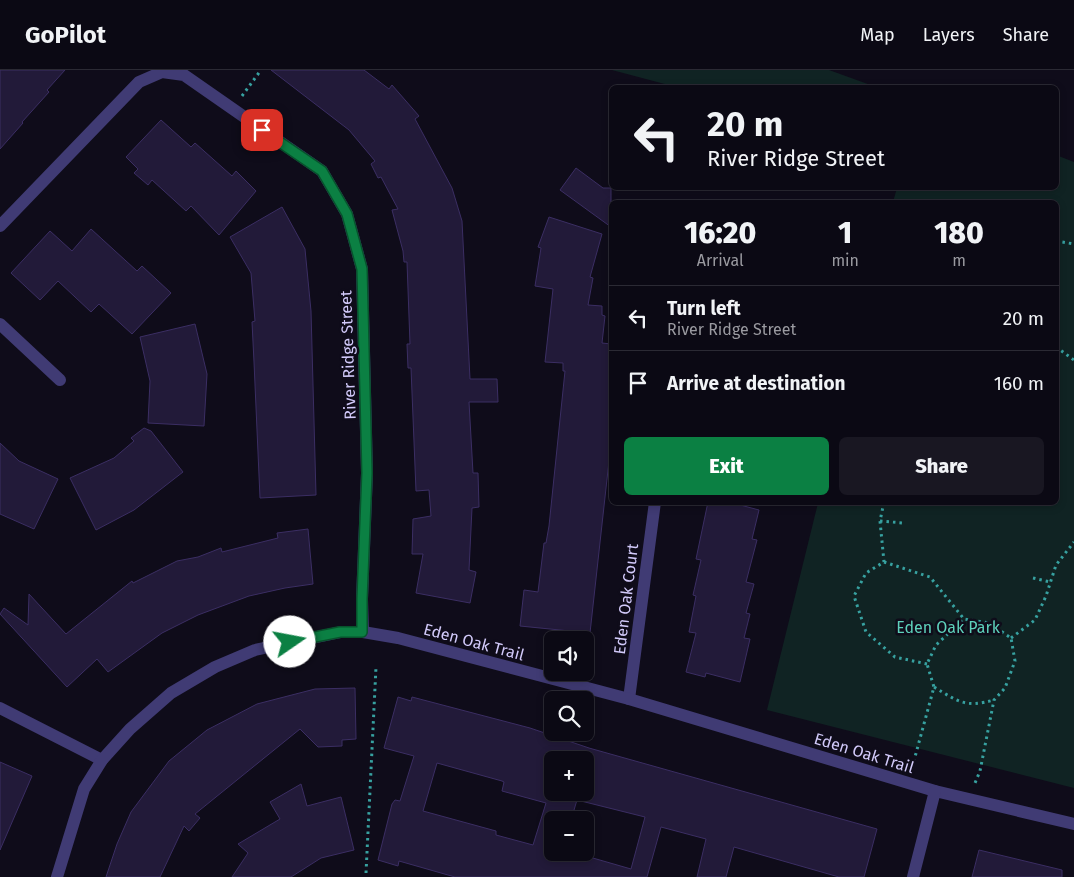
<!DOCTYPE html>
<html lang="en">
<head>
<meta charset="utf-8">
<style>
  :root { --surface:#0b0914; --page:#191722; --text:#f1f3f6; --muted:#9a9aa0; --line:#2b2a34; --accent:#0b8043 }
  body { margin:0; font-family:"Fira Sans",sans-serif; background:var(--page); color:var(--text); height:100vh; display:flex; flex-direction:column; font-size:19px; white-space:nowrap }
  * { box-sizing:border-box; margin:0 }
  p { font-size:16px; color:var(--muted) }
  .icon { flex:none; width:28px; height:28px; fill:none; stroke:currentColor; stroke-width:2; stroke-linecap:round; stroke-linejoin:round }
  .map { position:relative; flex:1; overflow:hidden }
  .panel { position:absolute; left:609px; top:130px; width:450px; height:305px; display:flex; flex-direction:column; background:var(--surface); border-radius:8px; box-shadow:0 2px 8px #0003,0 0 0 1px var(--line) }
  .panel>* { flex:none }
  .banner { position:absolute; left:609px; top:15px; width:450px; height:105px; border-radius:8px; box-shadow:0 2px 8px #0003,0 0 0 1px var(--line); background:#0b0914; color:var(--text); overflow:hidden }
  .buttons { position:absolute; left:544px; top:561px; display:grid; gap:10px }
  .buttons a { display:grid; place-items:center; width:50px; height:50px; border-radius:8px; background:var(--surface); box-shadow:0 2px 8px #0003,0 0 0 1px var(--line); font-size:25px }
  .pin { position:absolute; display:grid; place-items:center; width:42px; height:42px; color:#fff; margin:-21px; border-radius:10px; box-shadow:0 2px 8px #0006 }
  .me { position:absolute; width:55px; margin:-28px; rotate:78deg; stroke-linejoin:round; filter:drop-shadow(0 0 4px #0008) }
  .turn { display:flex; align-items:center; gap:18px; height:105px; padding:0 15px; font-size:22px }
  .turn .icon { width:65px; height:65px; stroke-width:2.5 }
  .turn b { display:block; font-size:35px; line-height:42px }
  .eta { display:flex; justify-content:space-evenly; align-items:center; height:85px; text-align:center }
  .eta b { font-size:30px; font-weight:800; line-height:35px }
  .primary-button { display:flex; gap:10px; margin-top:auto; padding:10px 15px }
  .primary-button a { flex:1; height:58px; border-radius:8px; background:var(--accent); color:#fff; font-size:20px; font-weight:800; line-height:58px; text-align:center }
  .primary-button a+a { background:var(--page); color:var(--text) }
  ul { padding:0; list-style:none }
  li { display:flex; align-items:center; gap:15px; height:65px; padding:0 15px; border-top:1px solid var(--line) }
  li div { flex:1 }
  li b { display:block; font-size:19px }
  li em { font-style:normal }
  header { display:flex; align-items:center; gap:30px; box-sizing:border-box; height:70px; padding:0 25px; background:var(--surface); border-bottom:1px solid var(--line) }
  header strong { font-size:24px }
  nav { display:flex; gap:28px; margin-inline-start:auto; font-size:18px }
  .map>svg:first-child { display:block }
  .green { fill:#102323 }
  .building { fill:#221a39; stroke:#3b2e63; fill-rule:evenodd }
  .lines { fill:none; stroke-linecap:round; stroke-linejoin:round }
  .path { stroke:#37a1a0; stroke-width:3; stroke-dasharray:2.5 4; stroke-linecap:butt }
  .minor { stroke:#403b74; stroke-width:12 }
  .route-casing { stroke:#07532c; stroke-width:12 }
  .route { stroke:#0b8043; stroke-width:9 }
  .labels { text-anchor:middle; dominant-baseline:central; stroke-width:5; stroke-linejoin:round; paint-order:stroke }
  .street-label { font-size:16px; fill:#d2cafa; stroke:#0f0c1a }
  .park-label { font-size:16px; fill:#5ed1bb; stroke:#0f0c1a }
</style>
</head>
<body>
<header>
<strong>GoPilot</strong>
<nav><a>Map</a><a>Layers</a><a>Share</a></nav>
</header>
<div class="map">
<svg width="1074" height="807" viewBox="0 0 1074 807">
  <rect width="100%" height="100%" fill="#0f0c1a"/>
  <g class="green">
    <polygon points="612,0 829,0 876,17 676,17"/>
    <polygon points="1056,85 1074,92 1074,718 767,640 818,433 1056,432 1056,132 893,132 897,118 1056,118"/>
  </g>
  <g class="building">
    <polygon points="0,0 65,0 47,20 49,22 22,52 23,53 0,79"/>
    <polygon points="271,0 364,0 389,19 392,15 419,46 415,49 452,118 462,151 470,309 497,309 498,332 469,332 473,403 478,403 479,437 472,438 469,500 476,502 470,533 416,523 423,484 412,484 413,449 431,446 429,420 416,421 411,298 408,298 407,274 410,274 407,192 404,192 403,181 392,140 398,139 381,107 378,108 371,94 375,91 349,60"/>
    <polygon points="161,50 191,77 195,73 232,106 236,101 256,121 219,165 191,136 186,141 152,110 148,115 134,103 138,99 126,87"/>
    <polygon points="576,98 603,118 611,118 611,157 560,120"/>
    <polygon points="282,137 305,179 311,241 316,425 260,428 254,292 252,252 255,251 251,203 230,167"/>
    <polygon points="549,147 602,164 590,207 593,208 588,235 602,236 602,245 605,246 602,273 611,274 611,373 590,563 520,556 524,520 538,522 544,473 546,473 549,456 565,301 563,301 563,293 545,292 553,219 535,216 541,178 538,177"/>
    <polygon points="91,159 137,201 142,196 171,223 132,264 99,234 91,242 58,211 40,230 11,203 50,161 72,181"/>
    <polygon points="195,254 207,304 204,356 148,353 150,311 140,267"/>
    <polygon points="144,358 151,361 183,402 134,440 96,460 70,408 114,388 134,371 131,368"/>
    <polygon points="0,373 19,391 58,409 34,459 0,444"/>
    <polygon points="708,432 729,432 759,440 752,469 757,470 746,512 754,514 746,543 750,544 744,568 750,569 740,612 706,603 705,607 686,602 696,563 689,562 696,526 693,525 701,490 696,489"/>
    <polygon points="308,459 313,514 285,518 249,526 198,545 162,563 108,602 97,589 67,617 0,544 4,538 28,555 29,524 66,564 132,511 133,513 177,491 198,487 221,478 222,482 278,468 277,463"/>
    <polygon points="355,618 356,669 342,670 342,676 318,677 300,659 195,744 200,748 189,761 184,756 160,807 106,807 117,774 131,742 169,691 207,660 257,634 315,619"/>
    <path d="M398 627 411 631 412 627 530 658 589 678 877 759 864 807H839L734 777 726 807H697L706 769 661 757 647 807H455L399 791 398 796 378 790 392 734 395 730 400 731 414 686 384 678ZM552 690H585V722H552ZM437 693 502 711 504 712 502 721 546 733 533 775 496 765V761L423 741ZM577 730 645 747 631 799 572 782H552V750H571Z"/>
    <polygon points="0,692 32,706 0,780"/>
    <polygon points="301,714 307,736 341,727 354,780 321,788 291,807 232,807 248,783 238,774 280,749 270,732"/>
    <polygon points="979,780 1062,800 1062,807 972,807"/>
  </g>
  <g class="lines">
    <g class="path">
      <polyline points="242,26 261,0"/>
      <polyline points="1056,171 1074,174"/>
      <polyline points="1056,277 1074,290"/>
      <polyline points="884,432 880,451 884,492"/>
      <polyline points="880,451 903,453"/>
      <polyline points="1033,508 1050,512"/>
      <polyline points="1011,568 1035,550 1046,526 1056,495 1074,472"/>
      <polyline points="927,594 895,587 866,562 854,526 866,503 884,492 930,507 964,549 989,553 1011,568 1015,591 1005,618 994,630 980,701 975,713"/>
      <path d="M934 617C959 632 965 638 994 630"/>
      <polyline points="912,698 934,617 927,594 936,575 964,549"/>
      <polyline points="366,803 376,597"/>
    </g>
    <g class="minor">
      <polyline points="0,156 139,12 162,2 184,5 322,101 347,144 362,199 367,403 362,529 363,562"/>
      <polyline points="0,254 60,310"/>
      <polyline points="629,629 655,432"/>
      <polyline points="0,638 102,690"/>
      <polyline points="57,807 84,719 102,690 130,659 171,623 215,597 255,580 341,562 363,562 398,568 629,629 935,721 1074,754"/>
      <polyline points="913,807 935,721"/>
    </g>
  </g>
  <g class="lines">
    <g class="route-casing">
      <polyline id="route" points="262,60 322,101 347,144 362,199 367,403 362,529 362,562 340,562 290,572"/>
    </g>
    <use href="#route" class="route"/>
  </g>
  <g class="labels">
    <g class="street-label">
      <text transform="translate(348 285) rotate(-92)">River Ridge Street</text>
      <text transform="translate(626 529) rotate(-83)">Eden Oak Court</text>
      <text transform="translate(474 572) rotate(15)">Eden Oak Trail</text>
      <text transform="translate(864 683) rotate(17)">Eden Oak Trail</text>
    </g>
    <g class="park-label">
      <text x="948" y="557">Eden Oak Park</text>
    </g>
  </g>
</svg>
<div class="buttons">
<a><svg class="icon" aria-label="sound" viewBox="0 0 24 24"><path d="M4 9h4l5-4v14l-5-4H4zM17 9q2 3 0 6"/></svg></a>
<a><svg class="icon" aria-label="search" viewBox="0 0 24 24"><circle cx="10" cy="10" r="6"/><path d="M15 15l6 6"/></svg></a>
<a>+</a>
<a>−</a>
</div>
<div class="pin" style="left:262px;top:60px;background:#d93025"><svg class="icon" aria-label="arrive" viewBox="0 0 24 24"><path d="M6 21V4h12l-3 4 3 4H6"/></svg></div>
<svg class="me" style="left:290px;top:572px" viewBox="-20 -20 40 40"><circle r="19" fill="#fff"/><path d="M0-13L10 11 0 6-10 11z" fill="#0b8043"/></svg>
<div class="banner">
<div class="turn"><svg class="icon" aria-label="left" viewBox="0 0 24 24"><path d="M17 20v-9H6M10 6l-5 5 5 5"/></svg><div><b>20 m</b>River Ridge Street</div></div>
</div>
<section class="panel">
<div class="eta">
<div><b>16:20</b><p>Arrival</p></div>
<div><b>1</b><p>min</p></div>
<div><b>180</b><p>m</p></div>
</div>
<ul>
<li><svg class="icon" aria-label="left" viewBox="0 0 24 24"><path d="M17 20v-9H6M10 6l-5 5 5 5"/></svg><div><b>Turn left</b><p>River Ridge Street</p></div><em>20 m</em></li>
<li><svg class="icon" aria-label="arrive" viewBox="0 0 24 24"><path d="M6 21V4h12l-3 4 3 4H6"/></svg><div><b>Arrive at destination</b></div><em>160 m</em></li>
</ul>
<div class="primary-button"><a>Exit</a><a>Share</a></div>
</section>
</div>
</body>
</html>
